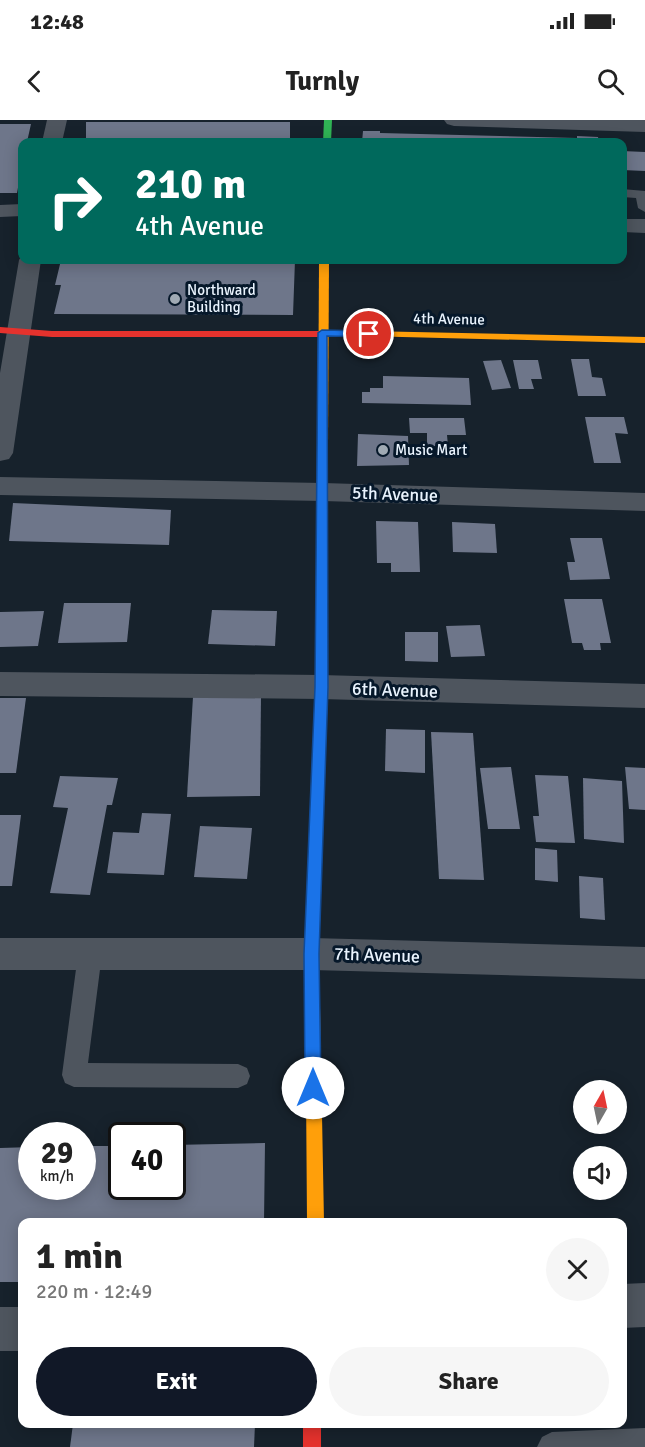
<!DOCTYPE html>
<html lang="en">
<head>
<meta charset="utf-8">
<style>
  :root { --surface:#fff; --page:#f6f6f6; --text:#222; --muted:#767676; --accent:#111827 }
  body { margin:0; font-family:Signika,sans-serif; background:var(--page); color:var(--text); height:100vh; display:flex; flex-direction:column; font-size:22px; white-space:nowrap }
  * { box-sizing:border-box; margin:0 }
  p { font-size:20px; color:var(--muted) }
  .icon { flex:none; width:33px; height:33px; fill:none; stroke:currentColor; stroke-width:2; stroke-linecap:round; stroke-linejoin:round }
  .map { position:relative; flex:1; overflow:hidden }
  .side { position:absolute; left:18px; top:1098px; width:609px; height:210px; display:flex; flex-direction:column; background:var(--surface); border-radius:12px; box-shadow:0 3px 15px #0003 }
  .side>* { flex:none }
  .hud { position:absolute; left:18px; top:18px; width:609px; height:126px; border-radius:12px; box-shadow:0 3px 15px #0003; background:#00695c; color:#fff; overflow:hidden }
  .needle { width:39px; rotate:9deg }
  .controls { position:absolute; left:573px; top:960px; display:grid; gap:12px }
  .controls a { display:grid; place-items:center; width:54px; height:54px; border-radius:50%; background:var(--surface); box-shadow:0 3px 15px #0003; font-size:30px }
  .speed { position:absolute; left:18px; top:1002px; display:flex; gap:12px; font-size:30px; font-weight:700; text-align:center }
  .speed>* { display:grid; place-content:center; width:78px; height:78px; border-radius:50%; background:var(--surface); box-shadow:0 3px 15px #0003; line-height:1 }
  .speed small { font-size:15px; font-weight:400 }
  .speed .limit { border:3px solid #111; border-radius:9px; background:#fff; color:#111 }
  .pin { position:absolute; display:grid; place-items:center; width:51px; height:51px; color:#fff; margin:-26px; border:3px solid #fff; border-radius:50%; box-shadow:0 2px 6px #0007 }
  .me { position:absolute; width:66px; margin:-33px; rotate:0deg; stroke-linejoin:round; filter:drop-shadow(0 0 4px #0008) }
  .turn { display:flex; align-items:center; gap:21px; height:126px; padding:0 18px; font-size:27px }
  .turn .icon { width:78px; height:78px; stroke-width:2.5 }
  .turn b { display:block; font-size:42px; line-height:51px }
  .round { display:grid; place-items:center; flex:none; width:63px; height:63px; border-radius:32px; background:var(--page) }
  .head { display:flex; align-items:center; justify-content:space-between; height:102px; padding:0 18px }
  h1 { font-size:36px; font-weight:700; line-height:45px }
  .action { display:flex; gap:12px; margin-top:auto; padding:12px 18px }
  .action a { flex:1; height:69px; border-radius:36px; background:var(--accent); color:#fff; font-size:24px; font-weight:700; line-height:69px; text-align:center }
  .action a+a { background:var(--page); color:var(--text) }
  .status { display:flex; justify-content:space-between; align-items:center; height:42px; padding:0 30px; background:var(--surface); direction:ltr }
  .status svg { height:16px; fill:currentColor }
  header { display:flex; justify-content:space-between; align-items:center; height:78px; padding:0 18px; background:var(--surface); font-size:27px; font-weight:700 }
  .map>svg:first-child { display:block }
  .building { fill:#6e768a }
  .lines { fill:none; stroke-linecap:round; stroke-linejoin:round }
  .lane { fill:#4e555e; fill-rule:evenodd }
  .street { fill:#4e555e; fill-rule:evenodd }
  .fast { fill:#30b455; fill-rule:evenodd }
  .slow { fill:#ff9f0a; fill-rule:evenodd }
  .jam { fill:#e5322d; fill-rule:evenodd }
  .route { fill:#1a73e8; stroke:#114b97; stroke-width:1.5 }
  .poi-dot { fill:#a0aab4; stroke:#06182a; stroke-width:2 }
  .labels { text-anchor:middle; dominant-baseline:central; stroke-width:6; stroke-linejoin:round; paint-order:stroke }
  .far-poi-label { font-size:15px; fill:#eaf4fe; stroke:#06182a; text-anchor:start }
  .far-street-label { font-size:15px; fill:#eaf4fe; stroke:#06182a }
  .street-label { font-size:18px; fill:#eaf4fe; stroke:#06182a }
</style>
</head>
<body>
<div class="status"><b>12:48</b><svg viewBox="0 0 49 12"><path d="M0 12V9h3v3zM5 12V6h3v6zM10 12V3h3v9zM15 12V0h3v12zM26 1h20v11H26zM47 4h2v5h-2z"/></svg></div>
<header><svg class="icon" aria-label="back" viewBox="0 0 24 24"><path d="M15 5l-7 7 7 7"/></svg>Turnly<svg class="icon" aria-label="search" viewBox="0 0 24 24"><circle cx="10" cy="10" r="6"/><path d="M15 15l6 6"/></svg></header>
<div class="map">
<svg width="645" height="1327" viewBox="0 0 645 1327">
  <rect width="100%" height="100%" fill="#17222c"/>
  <g class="building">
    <rect x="86" y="2" width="204" height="20"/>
    <polygon points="0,4 31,4 27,22 22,22 22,46 17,73 0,73"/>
    <polygon points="363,11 380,11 380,13 577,18 577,16 598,17 599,22 362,22"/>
    <polygon points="622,31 645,32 645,51 622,50"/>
    <polygon points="61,140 295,140 293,195 54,194 61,165 55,165"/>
    <polygon points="571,239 589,239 592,257 602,258 606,276 578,276"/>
    <polygon points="501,240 511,268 492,270 483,241"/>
    <polygon points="513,240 538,240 542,259 531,259 534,269 519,269"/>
    <polygon points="383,256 469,258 471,285 362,283 362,272 370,272 370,268 383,268"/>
    <polygon points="585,297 624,297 628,314 615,313 621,343 594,343"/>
    <polygon points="409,298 464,298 466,315 447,315 448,326 427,326 427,313 410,313"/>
    <polygon points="358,314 408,316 409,345 357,346"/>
    <polygon points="13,383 171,390 169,425 9,421"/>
    <polygon points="376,401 418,402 420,452 391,452 391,443 377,443"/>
    <polygon points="452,402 495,404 497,433 453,432"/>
    <polygon points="570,418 602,418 610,459 570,460 567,442 575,442"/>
    <polygon points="564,479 602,479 611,523 600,523 601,530 584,530 582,523 572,523"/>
    <polygon points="64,483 131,483 127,522 58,523"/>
    <polygon points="212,490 277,491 275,526 208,524"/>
    <polygon points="44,491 38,526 0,527 0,492"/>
    <polygon points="480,505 485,536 451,537 446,506"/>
    <polygon points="405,512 438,512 438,542 405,541"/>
    <polygon points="261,576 260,676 187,677 193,577"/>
    <polygon points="0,578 26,578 16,653 0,653"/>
    <polygon points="386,609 425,610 425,653 385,651"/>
    <polygon points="431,612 473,613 484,760 439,759"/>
    <polygon points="511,647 520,709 488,709 480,648"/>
    <polygon points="625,647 645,648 645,690 629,689"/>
    <polygon points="535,655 568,656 575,723 536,722 533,696 539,696"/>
    <polygon points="60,656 118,658 112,685 107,685 90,775 50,773 68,688 53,687"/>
    <polygon points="583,658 622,661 624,723 584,719"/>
    <polygon points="142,693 171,694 164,755 107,753 113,712 139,713"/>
    <polygon points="0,695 21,695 12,766 0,766"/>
    <polygon points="200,706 252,708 247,759 194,757"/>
    <polygon points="535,728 557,730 558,762 535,760"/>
    <polygon points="579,756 603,758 605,800 580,798"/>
    <polygon points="265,1023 264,1102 22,1102 22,1162 0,1162 0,1028 32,1027 32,1066 82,1066 82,1026 122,1026 122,1066 172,1066 172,1025"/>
    <polygon points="73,1304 255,1304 254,1327 70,1327"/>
  </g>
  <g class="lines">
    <g class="lane">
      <polygon points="622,69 645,71 645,92 638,88 636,78 622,77"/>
      <polygon points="90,824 98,827 102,834 88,943 238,944 247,948 250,956 247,964 238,968 74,967 65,963 62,955 78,834 82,827"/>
      <polygon points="645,1308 645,1327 537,1327 542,1317 552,1312"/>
    </g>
    <g class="street">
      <polygon points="47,0 67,0 62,22 42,22"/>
      <polygon points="444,0 645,0 645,12 454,6 447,4"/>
      <polygon points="22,84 22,96 0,97 0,85"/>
      <polygon points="622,99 645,99 645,113 622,112"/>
      <polygon points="22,135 22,140 41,140 13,333 9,339 0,341 0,253 19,140"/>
      <polygon points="0,357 323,363 645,373 645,391 323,381 0,375"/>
      <polygon points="0,552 321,555 645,564 645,588 321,579 0,576"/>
      <polygon points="0,818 312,818 645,827 645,859 312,850 0,850"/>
      <polygon points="645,1163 645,1207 622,1208 622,1164"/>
      <rect x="0" y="1187" width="22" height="44"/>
    </g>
    <g class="fast">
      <polygon points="324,0 332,0 331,22 323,22"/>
      <polygon points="323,322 328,325 327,577 321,582 315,577 318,325"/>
    </g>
    <g class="slow">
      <polygon points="319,140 329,140 328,325 323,328 318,325"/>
      <polygon points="366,211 645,217 645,223 363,216 363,212"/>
      <polygon points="321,572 327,577 319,834 324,1102 307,1102 305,834 315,577"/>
    </g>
    <g class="jam">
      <polygon points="0,207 52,211 366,211 371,214 366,217 52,217 0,213"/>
      <rect x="303" y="1304" width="18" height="23"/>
    </g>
  </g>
  <polygon class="route" points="322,210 369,211 373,214 369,217 327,216 328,567 319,834 321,968 319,973 313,976 307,973 305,968 304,834 315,567 318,213"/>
  <g class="poi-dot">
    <circle cx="175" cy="179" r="6"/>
    <circle cx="383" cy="330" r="6"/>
  </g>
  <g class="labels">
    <g class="far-poi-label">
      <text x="187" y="170">Northward<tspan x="187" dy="17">Building</tspan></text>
      <text x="395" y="330">Music Mart</text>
    </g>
    <g class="far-street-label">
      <text transform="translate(449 199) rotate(1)">4th Avenue</text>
    </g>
    <g class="street-label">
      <text transform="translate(395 374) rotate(2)">5th Avenue</text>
      <text transform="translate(395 570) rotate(2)">6th Avenue</text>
      <text transform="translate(377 835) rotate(2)">7th Avenue</text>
    </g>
  </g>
</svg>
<div class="controls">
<a><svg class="needle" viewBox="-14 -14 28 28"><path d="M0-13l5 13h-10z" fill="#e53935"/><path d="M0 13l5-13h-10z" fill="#767676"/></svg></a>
<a><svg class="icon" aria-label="sound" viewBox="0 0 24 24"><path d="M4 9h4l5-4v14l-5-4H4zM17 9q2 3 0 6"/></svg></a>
</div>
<div class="speed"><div>29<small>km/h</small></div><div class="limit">40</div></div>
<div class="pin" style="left:369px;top:214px;background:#d93025"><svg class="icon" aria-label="arrive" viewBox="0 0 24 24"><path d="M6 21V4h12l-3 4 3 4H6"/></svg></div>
<svg class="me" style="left:313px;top:968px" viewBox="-20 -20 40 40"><circle r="19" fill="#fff"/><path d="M0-13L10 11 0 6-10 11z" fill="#1a73e8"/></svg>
<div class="hud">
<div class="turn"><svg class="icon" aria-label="right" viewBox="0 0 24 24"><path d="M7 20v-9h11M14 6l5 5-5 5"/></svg><div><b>210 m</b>4th Avenue</div></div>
</div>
<section class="side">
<div class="head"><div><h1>1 min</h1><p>220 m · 12:49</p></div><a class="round"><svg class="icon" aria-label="close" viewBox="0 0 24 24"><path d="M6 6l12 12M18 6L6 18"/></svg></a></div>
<div class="action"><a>Exit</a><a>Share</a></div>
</section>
</div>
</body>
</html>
